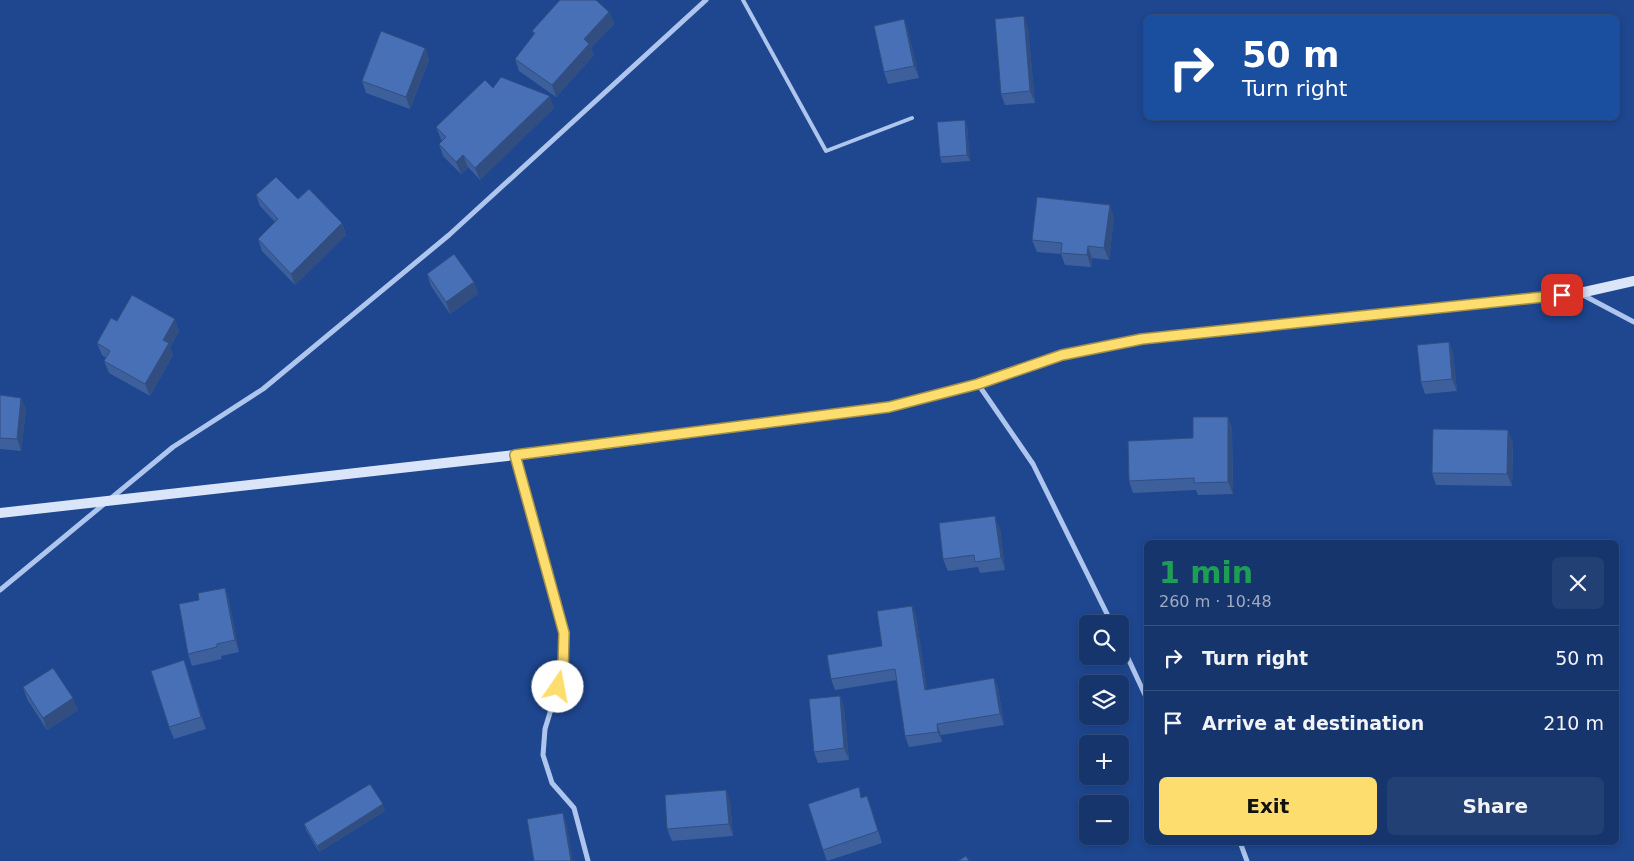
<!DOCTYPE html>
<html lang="en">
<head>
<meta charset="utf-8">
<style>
  :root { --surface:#16356c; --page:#234074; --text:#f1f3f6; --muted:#9eabc2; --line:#35507f; --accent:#fcdd6d }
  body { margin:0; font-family:"DejaVu Sans",sans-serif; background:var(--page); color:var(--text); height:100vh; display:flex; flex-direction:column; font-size:19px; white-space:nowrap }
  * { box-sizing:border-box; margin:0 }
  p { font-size:16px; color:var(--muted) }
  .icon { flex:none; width:28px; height:28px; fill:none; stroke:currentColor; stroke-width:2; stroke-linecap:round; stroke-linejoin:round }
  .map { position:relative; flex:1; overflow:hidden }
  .sheet { position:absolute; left:1144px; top:540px; width:475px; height:305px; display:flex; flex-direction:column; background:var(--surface); border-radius:8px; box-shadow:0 2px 8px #0003,0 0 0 1px var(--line) }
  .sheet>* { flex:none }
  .top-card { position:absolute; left:1144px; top:15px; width:475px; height:105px; border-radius:8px; box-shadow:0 2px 8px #0003,0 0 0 1px var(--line); background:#1a4fa0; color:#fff; overflow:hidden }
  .controls { position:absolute; left:1079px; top:615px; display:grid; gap:10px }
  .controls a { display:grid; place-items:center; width:50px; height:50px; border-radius:8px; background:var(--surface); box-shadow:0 2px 8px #0003,0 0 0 1px var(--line); font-size:25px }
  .pin { position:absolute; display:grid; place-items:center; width:42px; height:42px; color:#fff; margin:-21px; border-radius:10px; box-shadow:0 2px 8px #0006 }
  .me { position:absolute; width:55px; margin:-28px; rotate:12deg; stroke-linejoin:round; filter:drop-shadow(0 0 4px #0008) }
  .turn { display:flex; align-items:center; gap:18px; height:105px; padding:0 15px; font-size:22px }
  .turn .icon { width:65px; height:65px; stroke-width:2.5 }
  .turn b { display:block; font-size:35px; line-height:42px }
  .round { display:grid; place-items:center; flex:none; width:52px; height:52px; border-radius:8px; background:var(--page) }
  .summary { display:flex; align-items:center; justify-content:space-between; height:85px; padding:0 15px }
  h1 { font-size:30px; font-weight:700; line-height:38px; color:#1e9e55 }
  .action { display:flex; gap:10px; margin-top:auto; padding:10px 15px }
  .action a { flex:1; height:58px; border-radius:8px; background:var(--accent); color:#111; font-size:20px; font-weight:700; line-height:58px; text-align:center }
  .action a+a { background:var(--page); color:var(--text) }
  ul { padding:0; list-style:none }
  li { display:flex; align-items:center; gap:15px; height:65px; padding:0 15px; border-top:1px solid var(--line) }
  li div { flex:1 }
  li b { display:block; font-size:19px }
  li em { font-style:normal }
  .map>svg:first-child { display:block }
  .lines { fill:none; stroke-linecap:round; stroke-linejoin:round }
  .lane { stroke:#aec5ed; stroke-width:4 }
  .street { stroke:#aec5ed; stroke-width:5 }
  .secondary { stroke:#dae5fa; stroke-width:10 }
  .wall { fill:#3d609d }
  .shaded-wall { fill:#324e80 }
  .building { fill:#4770b7; stroke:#324e80 }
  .route-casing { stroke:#a49047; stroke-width:12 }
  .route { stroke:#fcdd6d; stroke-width:9 }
</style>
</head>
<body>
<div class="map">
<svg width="1634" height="861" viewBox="0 0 1634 861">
  <rect width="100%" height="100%" fill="#1e4790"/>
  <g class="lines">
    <polyline class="lane" points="743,0 826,151 912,118"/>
    <g class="street">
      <polyline points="1581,294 1634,322"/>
      <polyline points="978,384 1033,464 1112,624"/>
      <polyline points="515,455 564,633 563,670 545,729 543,755 552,783 574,808 588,861"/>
      <polyline points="0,590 173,447 263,389 449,235 706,0"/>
      <polyline points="1120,641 1146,697"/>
      <polyline points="1240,842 1247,861"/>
    </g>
    <polyline class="secondary" points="0,513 551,451 889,407 978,384 1062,355 1142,339 1580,293 1634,281"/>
  </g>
  <g class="wall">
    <polygon points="609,12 614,24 591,48 594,55 556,97 519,71 515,59 534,34 532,31"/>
    <polygon points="904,19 908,31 919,78 888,84 884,72"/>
    <polygon points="1028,28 1035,103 1005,105 1001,94"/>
    <polygon points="425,48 429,60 410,109 366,93 362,81"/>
    <polygon points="493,88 554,108 480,180 468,167 461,174 443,156 439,144 442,141 441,139 436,127"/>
    <polygon points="967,126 970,161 942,163 940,157"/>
    <polygon points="256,195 298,199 342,223 346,235 295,285 262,251 258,239 275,222 260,206"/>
    <polygon points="1114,217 1109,260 1092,258 1091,267 1065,265 1061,254 1037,252 1032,240"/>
    <polygon points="427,274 474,282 478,294 450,314 431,286"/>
    <polygon points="117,321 179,331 170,347 173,355 150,396 109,373 104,361 106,358 102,355 97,343"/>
    <polygon points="1449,342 1453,353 1457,391 1425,394 1421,382"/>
    <polygon points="0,395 21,398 26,410 21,451 0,449"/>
    <polygon points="1228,417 1232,429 1233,494 1198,495 1196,490 1133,493 1129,481 1193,438"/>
    <polygon points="1513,442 1512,486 1436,485 1432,473"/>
    <polygon points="1000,528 1005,570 980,573 978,567 948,571 943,559"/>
    <polygon points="225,588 229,600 239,652 221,656 222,659 192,666 188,654 199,600"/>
    <polygon points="912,606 916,616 927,690 994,678 998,688 1004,725 941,735 942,742 909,747 905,736 897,680 835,690 831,679 882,646"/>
    <polygon points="184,660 206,729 174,739 169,727"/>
    <polygon points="23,687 78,710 47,730 27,699"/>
    <polygon points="840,696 844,708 849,760 818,763 814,752"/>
    <polygon points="726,790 730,802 733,836 672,841 667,829"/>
    <polygon points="863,798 871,808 882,843 827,861 823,850"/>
    <polygon points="385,811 319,852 306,830 304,824"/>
  </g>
  <g class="shaded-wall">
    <polygon points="609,12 614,24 591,48 594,55 556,97 552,85 584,39"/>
    <polygon points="1024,16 1028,28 1035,103 1030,91"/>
    <polygon points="904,19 908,31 919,78 914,66"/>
    <polygon points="425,48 429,60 410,109 406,97"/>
    <polygon points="550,96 554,108 480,180 475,168"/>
    <polygon points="965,120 967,126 970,161 967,155"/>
    <polygon points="463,155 468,167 461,174 456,162"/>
    <polygon points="1110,205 1114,217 1109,260 1104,248"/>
    <polygon points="342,223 346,235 295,285 291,274"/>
    <polygon points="1088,246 1092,258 1091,267 1087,255"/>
    <polygon points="474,282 478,294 450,314 446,302"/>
    <polygon points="175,319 179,331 170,347 173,355 150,396 145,384 163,340"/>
    <polygon points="1449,342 1453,353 1457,391 1452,379"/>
    <polygon points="21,398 26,410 21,451 17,439"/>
    <polygon points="1228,417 1232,429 1233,494 1228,482"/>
    <polygon points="1508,430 1513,442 1512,486 1507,474"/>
    <polygon points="995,516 1000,528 1005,570 1001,558"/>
    <polygon points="225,588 229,600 239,652 235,640"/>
    <polygon points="912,606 916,616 929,701 925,690"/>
    <polygon points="184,660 188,672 206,729 201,717"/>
    <polygon points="994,678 998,688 1004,725 1000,714"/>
    <polygon points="840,696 844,708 849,760 844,748"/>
    <polygon points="73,698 78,710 47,730 43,718"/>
    <polygon points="937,724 941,735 942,742 938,732"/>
    <polygon points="726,790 730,802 733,836 729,824"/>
    <polygon points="383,804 385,811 319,852 317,846"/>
    <polygon points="563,813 567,825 573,861 571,861"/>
  </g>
  <g class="building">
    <polygon points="560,0 596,0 609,12 584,39 589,44 552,85 515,59 535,33 532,31"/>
    <polygon points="1024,16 1030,91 1001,94 995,19"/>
    <polygon points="904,19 914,66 884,72 874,26"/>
    <polygon points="381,31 425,48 406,97 362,81"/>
    <polygon points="501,77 550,96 475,168 463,155 456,162 439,144 446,137 436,127 485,80 493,88"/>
    <polygon points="965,120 967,155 940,157 937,122"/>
    <polygon points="276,177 298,199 309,189 342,223 291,274 258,239 278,219 256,195"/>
    <polygon points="1037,197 1110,205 1104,248 1088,246 1087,255 1061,253 1062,243 1032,240"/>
    <polygon points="454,254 474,282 446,302 427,274"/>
    <polygon points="132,295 175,319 163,340 169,343 145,384 104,361 110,351 97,343 111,318 117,321"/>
    <polygon points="1449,342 1452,379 1421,382 1417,345"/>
    <polygon points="0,395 21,398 17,439 0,438"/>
    <polygon points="1193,417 1228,417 1228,482 1194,483 1194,478 1129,481 1128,441 1193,438"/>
    <polygon points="1433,429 1508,430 1507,474 1432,473"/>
    <polygon points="995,516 1001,558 975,562 974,555 943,559 939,523"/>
    <polygon points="225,588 235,640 217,644 217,647 188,654 179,604 199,600 198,593"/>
    <polygon points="912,606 925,690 994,678 1000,714 937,724 938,732 905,736 895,669 831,679 827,655 882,646 877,611"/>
    <polygon points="184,660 201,717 169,727 151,671"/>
    <polygon points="53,668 73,698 43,718 23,687"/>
    <polygon points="840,696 844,748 814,752 809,699"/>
    <polygon points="370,784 383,804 317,846 304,824"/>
    <polygon points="859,787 861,798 867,796 878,831 823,850 808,804"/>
    <polygon points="726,790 729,824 667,829 665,795"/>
    <polygon points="563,813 571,861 534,861 527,819"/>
    <polygon points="966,856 969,861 958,861"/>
  </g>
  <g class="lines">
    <g class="route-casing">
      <polyline id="route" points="558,687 563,670 564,633 515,455 889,407 978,384 1062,355 1142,339 1562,295"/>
    </g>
    <use href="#route" class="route"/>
  </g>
</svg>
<div class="controls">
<a><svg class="icon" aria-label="search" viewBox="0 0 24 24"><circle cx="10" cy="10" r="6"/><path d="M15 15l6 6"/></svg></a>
<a><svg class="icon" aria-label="layers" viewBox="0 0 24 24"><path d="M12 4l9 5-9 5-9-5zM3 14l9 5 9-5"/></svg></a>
<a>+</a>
<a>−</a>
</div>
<div class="pin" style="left:1562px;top:295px;background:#d93025"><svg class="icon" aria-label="arrive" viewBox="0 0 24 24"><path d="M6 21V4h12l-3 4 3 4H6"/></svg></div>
<svg class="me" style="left:558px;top:687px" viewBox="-20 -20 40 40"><circle r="19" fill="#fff"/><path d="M0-13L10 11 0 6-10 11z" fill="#fcdd6d"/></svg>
<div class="top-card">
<div class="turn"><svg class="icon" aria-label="right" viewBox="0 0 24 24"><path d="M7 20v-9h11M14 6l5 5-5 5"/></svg><div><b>50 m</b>Turn right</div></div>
</div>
<section class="sheet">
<div class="summary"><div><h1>1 min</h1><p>260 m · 10:48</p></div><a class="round"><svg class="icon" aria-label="close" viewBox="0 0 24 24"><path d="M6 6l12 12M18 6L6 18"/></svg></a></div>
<ul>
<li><svg class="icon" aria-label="right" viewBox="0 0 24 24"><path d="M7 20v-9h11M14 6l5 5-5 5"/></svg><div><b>Turn right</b></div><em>50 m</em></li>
<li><svg class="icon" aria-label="arrive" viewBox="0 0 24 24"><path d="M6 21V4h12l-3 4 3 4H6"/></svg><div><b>Arrive at destination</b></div><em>210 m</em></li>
</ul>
<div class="action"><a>Exit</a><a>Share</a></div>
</section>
</div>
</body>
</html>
